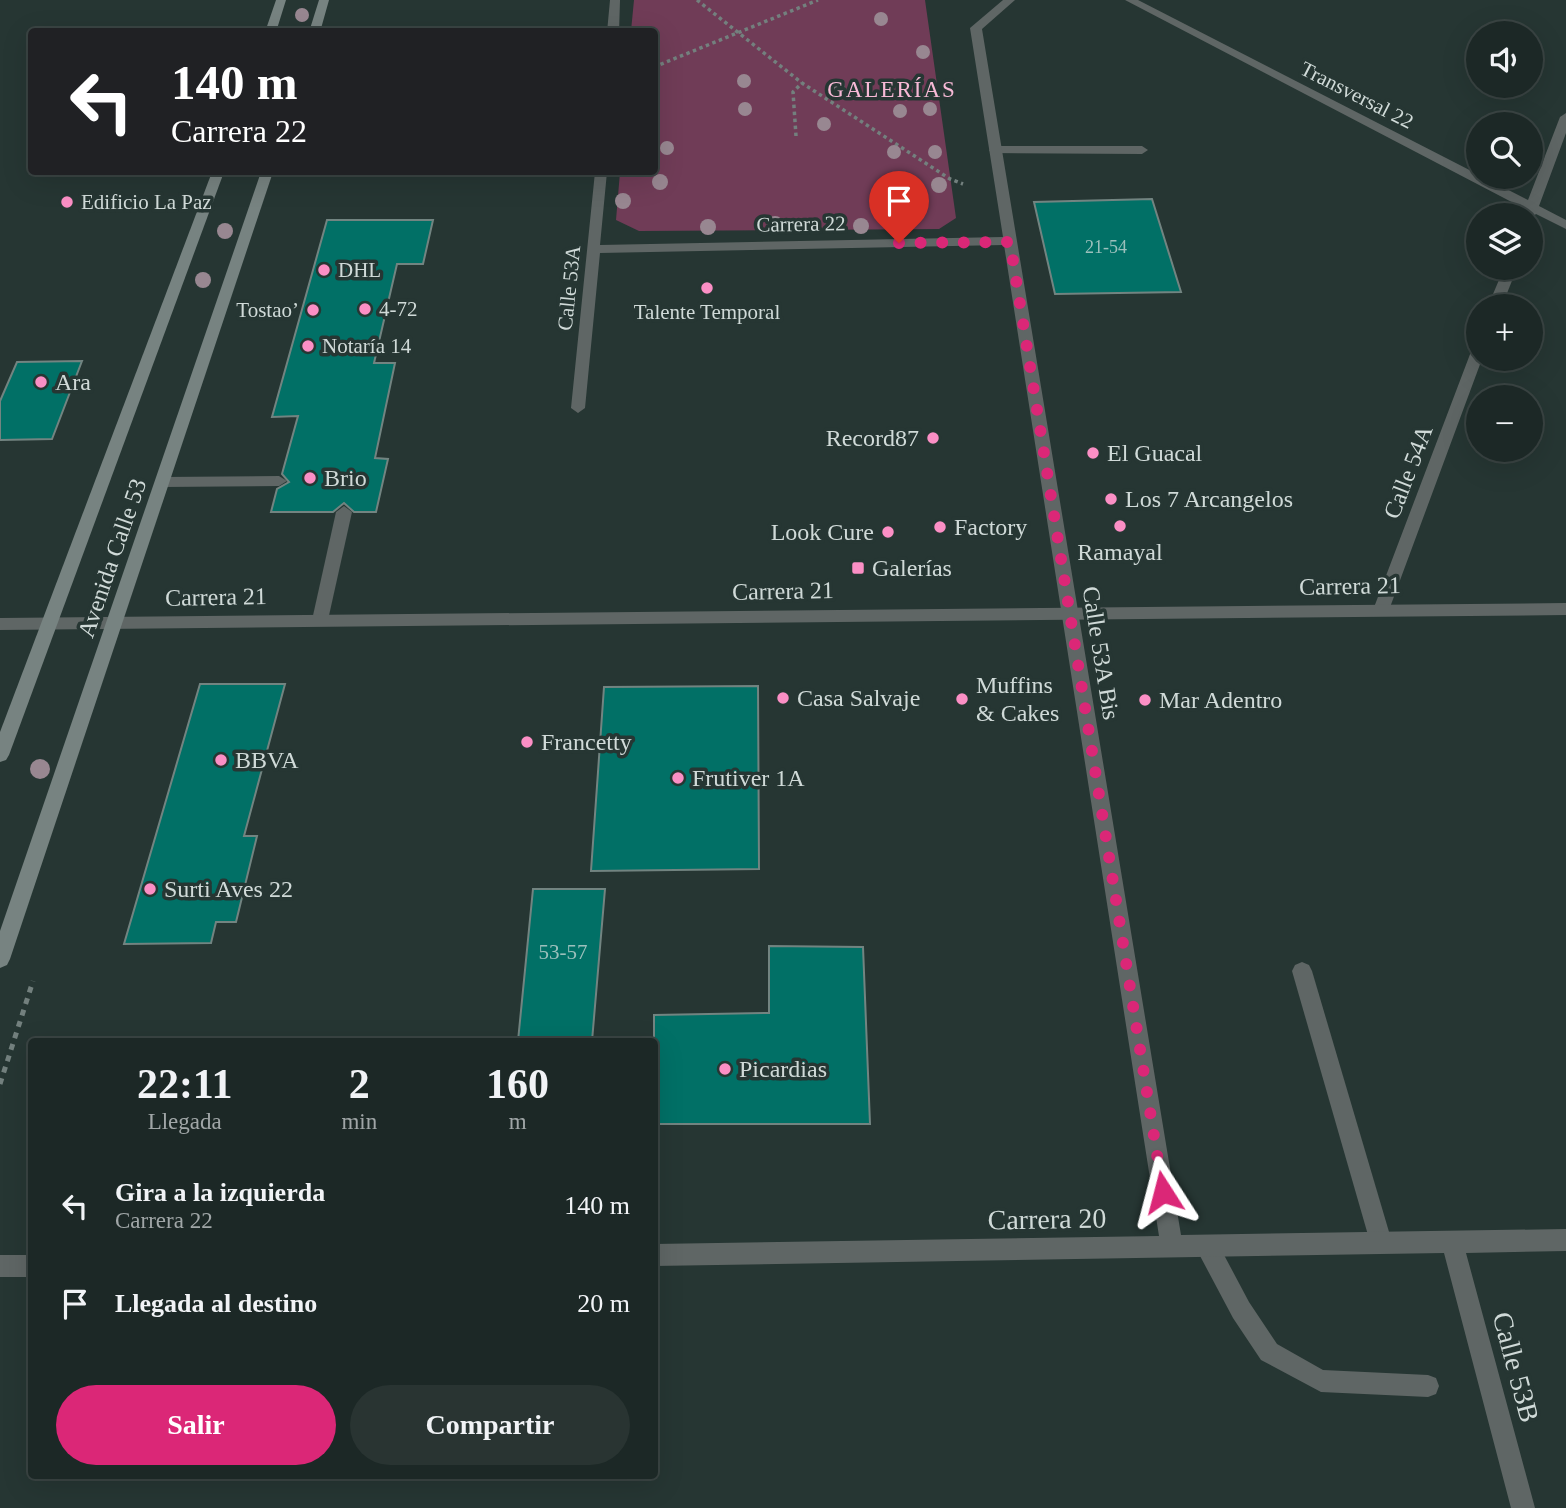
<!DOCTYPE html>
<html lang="es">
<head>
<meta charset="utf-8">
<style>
  :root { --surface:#1c2826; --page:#293432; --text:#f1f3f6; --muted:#a0a6a7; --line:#3a4443; --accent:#db2777 }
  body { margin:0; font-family:"Times New Roman",serif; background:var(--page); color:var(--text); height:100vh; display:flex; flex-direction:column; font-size:26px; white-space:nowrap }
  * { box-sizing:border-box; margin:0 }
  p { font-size:23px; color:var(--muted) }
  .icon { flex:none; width:38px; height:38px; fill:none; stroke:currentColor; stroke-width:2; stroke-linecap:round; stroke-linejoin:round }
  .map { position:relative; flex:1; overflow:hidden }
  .side { position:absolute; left:28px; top:1038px; width:630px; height:441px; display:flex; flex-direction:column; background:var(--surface); border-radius:7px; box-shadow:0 7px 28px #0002,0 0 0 2px var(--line) }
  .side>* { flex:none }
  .banner { position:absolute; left:28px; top:28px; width:630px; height:147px; border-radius:7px; box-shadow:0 7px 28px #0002,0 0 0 2px var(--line); background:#202124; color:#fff; overflow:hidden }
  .fabs { position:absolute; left:1466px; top:21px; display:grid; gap:14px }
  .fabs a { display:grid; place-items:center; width:77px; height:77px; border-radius:50%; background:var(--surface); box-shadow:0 7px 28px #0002,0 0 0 2px var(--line); font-size:35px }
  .pin { position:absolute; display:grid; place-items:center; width:60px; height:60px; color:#fff; margin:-72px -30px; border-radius:50% 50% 50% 0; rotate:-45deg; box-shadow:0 0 7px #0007 }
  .pin .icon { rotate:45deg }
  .me { position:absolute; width:77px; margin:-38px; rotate:351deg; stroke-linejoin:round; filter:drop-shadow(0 0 5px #0008) }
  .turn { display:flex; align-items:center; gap:24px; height:147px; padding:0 28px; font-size:32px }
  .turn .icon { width:91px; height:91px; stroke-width:2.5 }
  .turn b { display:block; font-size:49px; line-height:60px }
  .eta { display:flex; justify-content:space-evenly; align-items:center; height:119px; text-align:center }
  .eta b { font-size:42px; font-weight:800; line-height:49px }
  .primary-button { display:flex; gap:14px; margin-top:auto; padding:14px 28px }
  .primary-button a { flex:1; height:80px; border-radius:42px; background:var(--accent); color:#fff; font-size:28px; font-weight:800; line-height:80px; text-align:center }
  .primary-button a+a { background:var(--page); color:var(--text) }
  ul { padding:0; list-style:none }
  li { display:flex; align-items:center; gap:21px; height:98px; padding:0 28px }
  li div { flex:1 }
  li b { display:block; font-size:26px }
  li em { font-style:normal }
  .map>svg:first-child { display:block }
  .green { fill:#703c57 }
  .building { fill:#017066; stroke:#728481; stroke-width:2 }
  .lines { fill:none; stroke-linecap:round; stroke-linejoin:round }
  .path-far1 { stroke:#73807e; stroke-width:3.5; stroke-dasharray:3.5 3.5; stroke-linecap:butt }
  .path { stroke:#73807e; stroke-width:5; stroke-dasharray:6 6; stroke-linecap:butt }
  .service { fill:#5f6665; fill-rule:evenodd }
  .minor { fill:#5f6665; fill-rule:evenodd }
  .tertiary { fill:#5f6665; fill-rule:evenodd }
  .secondary { fill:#778381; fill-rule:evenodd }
  .tree { fill:#988791 }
  .route { stroke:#db2777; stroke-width:12; stroke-dasharray:0 21.6 }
  .poi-dot { fill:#fb8fc5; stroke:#263633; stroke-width:2.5 }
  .labels { text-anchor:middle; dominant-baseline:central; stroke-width:7; stroke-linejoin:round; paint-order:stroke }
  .far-number-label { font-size:18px; fill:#9cc0bc }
  .far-street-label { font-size:21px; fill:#d0dad8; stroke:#263633 }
  .far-poi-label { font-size:21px; fill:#d0dad8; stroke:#263633; text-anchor:start }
  .number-label { font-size:21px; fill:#9cc0bc }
  .far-quarter-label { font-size:23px; letter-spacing:2px; fill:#f7b9d6; stroke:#263633 }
  .poi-label { font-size:24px; fill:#d0dad8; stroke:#263633; text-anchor:start }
  .street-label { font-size:24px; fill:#d0dad8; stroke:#263633 }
  .near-street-label { font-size:28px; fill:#d0dad8; stroke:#263633 }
</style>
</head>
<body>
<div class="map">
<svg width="1566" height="1508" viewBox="0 0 1566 1508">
  <rect width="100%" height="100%" fill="#263633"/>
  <polygon class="green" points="634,0 925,0 956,218 939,229 639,231 616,220 620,172 654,172 654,32 631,31"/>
  <g class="building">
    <polygon points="1152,199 1181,292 1055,294 1034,202"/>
    <polygon points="327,220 433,220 423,264 397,264 374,363 395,363 375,458 388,459 376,512 354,512 344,503 333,512 271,512 277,489 289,482 282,474 298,416 272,417"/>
    <polygon points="82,361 52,439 0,440 0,401 17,362"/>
    <polygon points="200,684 285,684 244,836 257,836 236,922 216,922 211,943 124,944"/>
    <polygon points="758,686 759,869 591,871 604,687"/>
    <polygon points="533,889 605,889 592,1041 518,1041"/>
    <polygon points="769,946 863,947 870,1124 654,1124 654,1015 769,1013"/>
  </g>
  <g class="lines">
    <g class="path-far1">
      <polyline points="697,0 802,83 950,179 963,184"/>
      <polyline points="654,67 818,0"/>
      <polyline points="796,136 793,92 802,83"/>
    </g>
    <polyline class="path" points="0,1084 33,981"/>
    <g class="service">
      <polygon points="995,146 1142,146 1148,150 1142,154 991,153 989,150"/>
      <polygon points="279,476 287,481 279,486 163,487 155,482 163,477"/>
      <polygon points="344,506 352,512 328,620 320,626 312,620 336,512"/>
      <polygon points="1302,962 1309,965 1312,971 1392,1242 1389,1250 1381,1253 1373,1250 1370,1242 1292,971 1295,965"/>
      <polygon points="1207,1235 1215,1238 1249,1302 1277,1344 1323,1370 1428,1375 1436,1378 1439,1386 1436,1394 1428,1397 1321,1392 1261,1360 1233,1318 1199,1254 1196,1246 1199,1238"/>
    </g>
    <g class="minor">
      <polygon points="610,0 620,0 619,32 607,32"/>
      <polygon points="1003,0 1015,0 982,29 1181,1235 1566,1229 1566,1251 1466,1253 1535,1508 1511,1508 1444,1253 654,1266 654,1244 1159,1236 1004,245 600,253 585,408 578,413 571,408 595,172 607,172 600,245 1003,237 970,28"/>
      <polygon points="1125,0 1138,0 1528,200 1560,117 1566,113 1566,133 1539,206 1566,220 1566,229 1536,214 1531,218 1531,215 1523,215 1525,209"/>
      <polygon points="1504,268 1517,268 1502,306 1488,306"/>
      <polygon points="1479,344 1479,359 1482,359 1389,610 1381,616 1375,614 1373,610 1472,349"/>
      <rect x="0" y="1255" width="32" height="22"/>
    </g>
    <polygon class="tertiary" points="1566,603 1566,615 0,630 0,618"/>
    <g class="secondary">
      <polygon points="276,0 286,0 276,32 265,32"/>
      <polygon points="319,0 329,0 320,32 309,32"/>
      <polygon points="212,172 224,172 9,755 6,760 0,762 0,732"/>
      <polygon points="261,172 273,172 10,959 7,965 0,968 0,931"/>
    </g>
  </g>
  <g class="tree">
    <circle cx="302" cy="15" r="7"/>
    <circle cx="881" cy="19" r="7"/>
    <circle cx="923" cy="52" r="7"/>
    <circle cx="744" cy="81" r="7"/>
    <circle cx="838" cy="86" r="7"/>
    <circle cx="745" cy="109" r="7"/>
    <circle cx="930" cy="109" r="7"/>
    <circle cx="900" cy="111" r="7"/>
    <circle cx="824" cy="124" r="7"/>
    <circle cx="667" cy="148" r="7"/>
    <circle cx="894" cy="152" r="7"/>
    <circle cx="935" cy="152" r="7"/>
    <circle cx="660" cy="182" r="8"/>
    <circle cx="939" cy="185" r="8"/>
    <circle cx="903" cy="199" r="8"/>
    <circle cx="623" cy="201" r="8"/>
    <circle cx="775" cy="224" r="8"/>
    <circle cx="861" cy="226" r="8"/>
    <circle cx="708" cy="227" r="8"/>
    <circle cx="225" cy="231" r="8"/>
    <circle cx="203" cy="280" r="8"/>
    <circle cx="40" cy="769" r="10"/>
  </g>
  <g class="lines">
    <polyline class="route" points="899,243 1010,242 1163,1192"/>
  </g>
  <g class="poi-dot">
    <circle cx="67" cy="202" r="7"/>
    <circle cx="324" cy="270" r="7"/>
    <circle cx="707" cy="288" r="7"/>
    <circle cx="365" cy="309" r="7"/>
    <circle cx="313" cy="310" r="7"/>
    <circle cx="308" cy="346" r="7"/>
    <circle cx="41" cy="382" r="7"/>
    <circle cx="933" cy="438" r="7"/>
    <circle cx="1093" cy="453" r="7"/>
    <circle cx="310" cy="478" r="7"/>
    <circle cx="1111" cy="499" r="7"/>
    <circle cx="1120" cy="526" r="7"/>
    <circle cx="940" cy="527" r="7"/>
    <circle cx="888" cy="532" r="7"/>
    <rect x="851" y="561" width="14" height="14" rx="3.5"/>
    <circle cx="783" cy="698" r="7"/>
    <circle cx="962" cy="699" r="7"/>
    <circle cx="1145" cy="700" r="7"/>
    <circle cx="527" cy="742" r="7"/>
    <circle cx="221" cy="760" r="7"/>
    <circle cx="678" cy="778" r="7"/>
    <circle cx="150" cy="889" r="7"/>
    <circle cx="725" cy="1069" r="7"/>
  </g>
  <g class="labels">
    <g class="far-number-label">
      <text x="1106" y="247">21-54</text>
    </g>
    <g class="far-street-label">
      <text transform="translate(1357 95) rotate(27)">Transversal 22</text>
      <text transform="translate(801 224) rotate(-1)">Carrera 22</text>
      <text transform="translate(569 288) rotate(-84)">Calle 53A</text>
    </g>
    <g class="far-poi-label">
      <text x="81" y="202">Edificio La Paz</text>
      <text x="338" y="270">DHL</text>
      <text x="379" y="309">4-72</text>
      <text x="299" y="310" text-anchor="end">Tostao’</text>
      <text x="707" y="312" text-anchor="middle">Talente Temporal</text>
      <text x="322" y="346">Notaría 14</text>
    </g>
    <g class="number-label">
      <text x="563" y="952">53-57</text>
    </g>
    <g class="far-quarter-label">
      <text x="892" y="89">GALERÍAS</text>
    </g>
    <g class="poi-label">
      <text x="55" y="382">Ara</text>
      <text x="919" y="438" text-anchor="end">Record87</text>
      <text x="1107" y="453">El Guacal</text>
      <text x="324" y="478">Brio</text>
      <text x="1125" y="499">Los 7 Arcangelos</text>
      <text x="954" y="527">Factory</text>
      <text x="874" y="532" text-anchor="end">Look Cure</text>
      <text x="1120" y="552" text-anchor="middle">Ramayal</text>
      <text x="872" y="568">Galerías</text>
      <text x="976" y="685">Muffins<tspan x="976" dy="28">&amp; Cakes</tspan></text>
      <text x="797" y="698">Casa Salvaje</text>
      <text x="1159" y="700">Mar Adentro</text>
      <text x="541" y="742">Francetty</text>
      <text x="235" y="760">BBVA</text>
      <text x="692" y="778">Frutiver 1A</text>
      <text x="164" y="889">Surti Aves 22</text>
      <text x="739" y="1069">Picardias</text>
    </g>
    <g class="street-label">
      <text transform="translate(1408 472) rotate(-69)">Calle 54A</text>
      <text transform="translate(112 558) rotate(-71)">Avenida Calle 53</text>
      <text transform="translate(1350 586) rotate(-1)">Carrera 21</text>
      <text transform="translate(783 591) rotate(-1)">Carrera 21</text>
      <text transform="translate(216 597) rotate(-1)">Carrera 21</text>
      <text transform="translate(1101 653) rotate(81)">Calle 53A Bis</text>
    </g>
    <g class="near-street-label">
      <text transform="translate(1047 1219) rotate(-1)">Carrera 20</text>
      <text transform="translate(1516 1367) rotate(75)">Calle 53B</text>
    </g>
  </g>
</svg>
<div class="fabs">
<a><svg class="icon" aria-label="sound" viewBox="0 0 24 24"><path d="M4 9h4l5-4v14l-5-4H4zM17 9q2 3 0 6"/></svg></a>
<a><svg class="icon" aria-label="search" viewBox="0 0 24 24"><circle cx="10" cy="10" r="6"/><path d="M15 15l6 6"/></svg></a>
<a><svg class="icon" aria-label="layers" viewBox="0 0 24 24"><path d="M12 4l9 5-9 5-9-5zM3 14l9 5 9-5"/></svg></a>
<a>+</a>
<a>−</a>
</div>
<div class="pin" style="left:899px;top:243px;background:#d93025"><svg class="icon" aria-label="arrive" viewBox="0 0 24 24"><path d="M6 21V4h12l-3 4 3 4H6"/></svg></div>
<svg class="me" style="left:1163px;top:1192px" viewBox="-20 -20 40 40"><path d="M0-17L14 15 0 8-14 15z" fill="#db2777" stroke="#fff" stroke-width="4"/></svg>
<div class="banner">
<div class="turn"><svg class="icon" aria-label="left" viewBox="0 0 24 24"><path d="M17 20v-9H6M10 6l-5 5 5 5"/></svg><div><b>140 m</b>Carrera 22</div></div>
</div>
<section class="side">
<div class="eta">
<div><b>22:11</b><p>Llegada</p></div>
<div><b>2</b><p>min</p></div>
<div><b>160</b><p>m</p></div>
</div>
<ul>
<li><svg class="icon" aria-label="left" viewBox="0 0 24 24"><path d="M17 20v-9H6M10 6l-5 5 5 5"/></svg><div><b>Gira a la izquierda</b><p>Carrera 22</p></div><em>140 m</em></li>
<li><svg class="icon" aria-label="arrive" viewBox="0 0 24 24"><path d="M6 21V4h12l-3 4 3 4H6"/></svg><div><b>Llegada al destino</b></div><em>20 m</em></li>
</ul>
<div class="primary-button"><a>Salir</a><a>Compartir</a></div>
</section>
</div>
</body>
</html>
